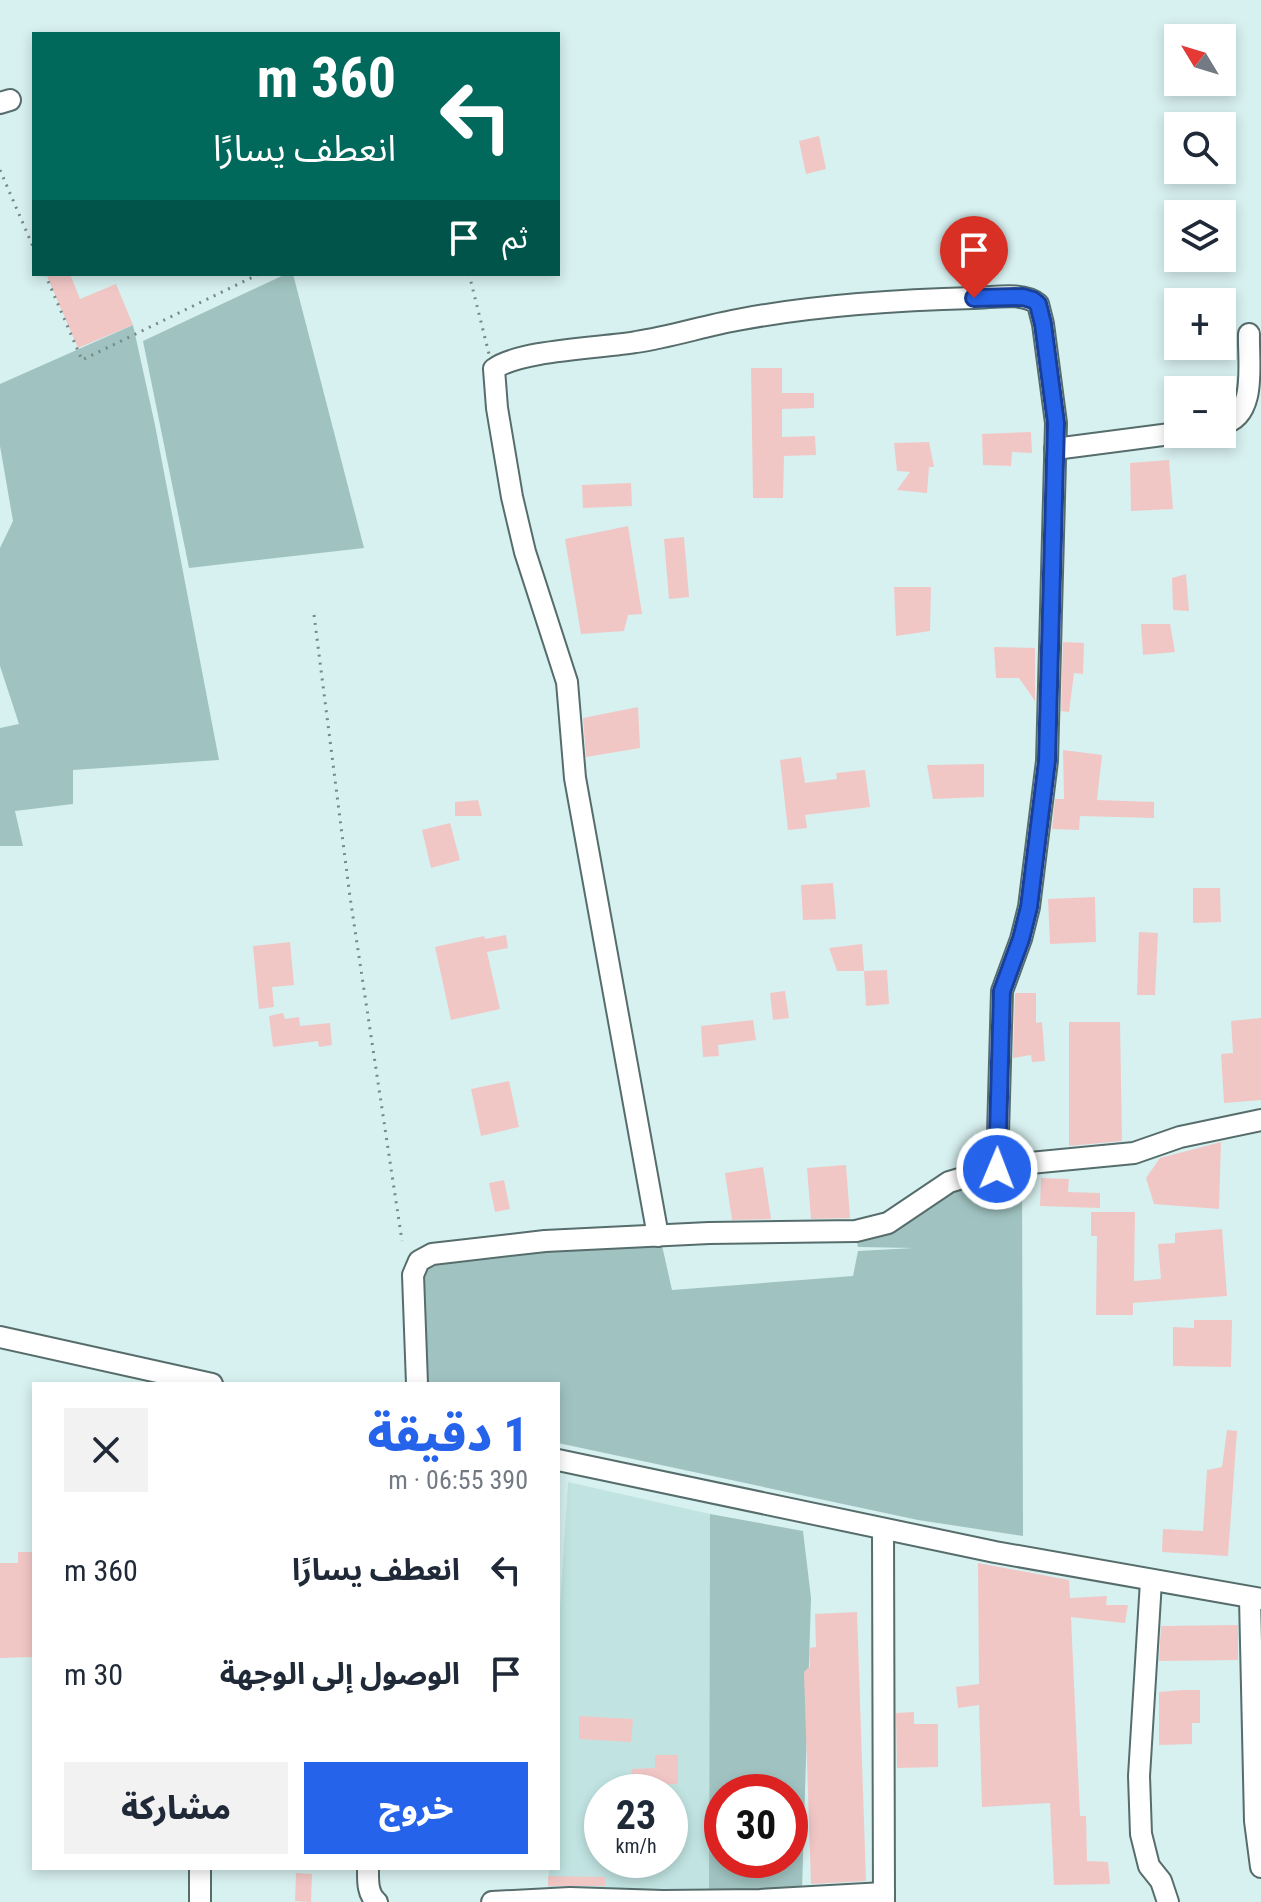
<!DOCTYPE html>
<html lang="ar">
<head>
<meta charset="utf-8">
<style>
  :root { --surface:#fff; --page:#f2f2f3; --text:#1f2937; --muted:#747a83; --accent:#2563eb }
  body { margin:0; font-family:"Roboto Condensed","Noto Sans Arabic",sans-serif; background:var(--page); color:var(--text); direction:rtl; height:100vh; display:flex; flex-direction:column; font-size:30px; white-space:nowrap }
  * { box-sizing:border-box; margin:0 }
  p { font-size:26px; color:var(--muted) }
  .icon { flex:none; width:44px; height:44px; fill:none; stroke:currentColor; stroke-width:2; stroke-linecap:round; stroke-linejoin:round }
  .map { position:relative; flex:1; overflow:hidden; direction:ltr }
  .drawer { position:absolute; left:32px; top:1382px; width:528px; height:488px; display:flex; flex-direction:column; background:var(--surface); border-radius:0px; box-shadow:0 4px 12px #0003; direction:rtl }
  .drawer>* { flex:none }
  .hud { position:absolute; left:32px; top:32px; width:528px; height:244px; border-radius:0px; box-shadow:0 4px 12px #0003; direction:rtl; background:#00695c; color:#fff; overflow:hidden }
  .needle { width:52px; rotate:308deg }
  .buttons { position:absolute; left:1164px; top:24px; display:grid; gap:16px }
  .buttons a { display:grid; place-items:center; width:72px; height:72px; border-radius:0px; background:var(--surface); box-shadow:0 4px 12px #0003; font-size:40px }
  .speed { position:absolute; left:584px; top:1774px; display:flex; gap:16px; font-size:40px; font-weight:700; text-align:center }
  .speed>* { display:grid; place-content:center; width:104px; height:104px; border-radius:50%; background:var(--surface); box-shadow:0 4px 12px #0003; line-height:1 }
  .speed small { font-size:20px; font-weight:400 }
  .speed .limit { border:12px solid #d22; background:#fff; color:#111 }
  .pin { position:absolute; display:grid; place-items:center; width:68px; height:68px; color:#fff; margin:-82px -34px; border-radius:50% 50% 50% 0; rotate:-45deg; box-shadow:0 0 8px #0007 }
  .pin .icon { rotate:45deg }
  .me { position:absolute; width:88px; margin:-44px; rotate:1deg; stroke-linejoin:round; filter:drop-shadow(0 0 6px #0008) }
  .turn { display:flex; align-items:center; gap:28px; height:168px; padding:0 32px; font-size:36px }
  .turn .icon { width:104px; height:104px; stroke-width:2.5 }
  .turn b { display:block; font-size:56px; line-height:68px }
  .then { display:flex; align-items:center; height:76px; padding:0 32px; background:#0003; gap:16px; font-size:30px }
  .round { display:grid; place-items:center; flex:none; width:84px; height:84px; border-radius:0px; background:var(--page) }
  .headline { display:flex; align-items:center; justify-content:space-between; height:136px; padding:0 32px }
  h1 { font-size:48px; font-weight:800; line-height:60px; color:var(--accent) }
  .cta { display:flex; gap:16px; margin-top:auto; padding:16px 32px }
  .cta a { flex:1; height:92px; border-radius:0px; background:var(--accent); color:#fff; font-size:32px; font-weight:800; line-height:92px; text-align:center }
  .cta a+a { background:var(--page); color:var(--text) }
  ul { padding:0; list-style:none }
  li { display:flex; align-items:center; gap:24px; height:104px; padding:0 32px }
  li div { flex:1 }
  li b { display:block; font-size:30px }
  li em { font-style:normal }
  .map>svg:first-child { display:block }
  .built { fill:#c1e4e2; fill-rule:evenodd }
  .green { fill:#a0c3c1; fill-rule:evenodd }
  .building { fill:#f1c7c6 }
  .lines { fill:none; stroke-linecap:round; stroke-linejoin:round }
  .minor-casing { stroke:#566d6c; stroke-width:24 }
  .path { stroke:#768887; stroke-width:3; stroke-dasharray:2 6; stroke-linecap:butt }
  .minor { stroke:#fff; stroke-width:20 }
  .route-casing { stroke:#184099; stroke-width:20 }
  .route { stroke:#2563eb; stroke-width:14 }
</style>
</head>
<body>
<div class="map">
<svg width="1261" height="1902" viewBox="0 0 1261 1902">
  <rect width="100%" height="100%" fill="#d7f1f0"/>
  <path class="built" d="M568 1482 710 1514 709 1891 548 1892 549 1868H558V1637ZM602 1792H670V1860H602Z"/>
  <g class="green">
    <polygon points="286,274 293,274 364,548 189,568 143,341"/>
    <polygon points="133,325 155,425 219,760 73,770 73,804 15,811 23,846 0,846 0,728 19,724 0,666 0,548 13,521 0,446 0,384"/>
    <polygon points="1022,1175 1023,1536 918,1520 558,1443 558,1384 426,1384 421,1274 426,1266 568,1244 661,1241 672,1290 853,1276 858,1251 914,1248 858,1247 856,1238 980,1178"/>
    <path d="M710 1514 803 1531 811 1598 802 1890 709 1891ZM722 1792H790V1860H722Z"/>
  </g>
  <g class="building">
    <polygon points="819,136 826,169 806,174 799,141"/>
    <polygon points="46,274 70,274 80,299 116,284 133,325 78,348"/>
    <polygon points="751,368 782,368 782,393 814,393 814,408 782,409 782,437 815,436 816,455 784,456 783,498 753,498"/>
    <polygon points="1031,432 1032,453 1012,452 1011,466 983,465 982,434"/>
    <polygon points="929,442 934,467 929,467 927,493 897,490 910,472 897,471 894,443"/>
    <polygon points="1169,460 1173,509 1131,511 1130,463"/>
    <polygon points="631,483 632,506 583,508 582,485"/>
    <polygon points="628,526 642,614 628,615 624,631 581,634 565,539"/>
    <polygon points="684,537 689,597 669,599 664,539"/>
    <polygon points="1186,574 1189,611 1173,610 1172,578"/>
    <polygon points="894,587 931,587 930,631 896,636"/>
    <polygon points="1141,624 1170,624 1175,652 1143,655"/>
    <polygon points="1063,642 1084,643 1083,674 1074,673 1069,712 1061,711"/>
    <polygon points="994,647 1035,648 1035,701 1019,678 996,678"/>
    <polygon points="638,707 640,748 586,757 583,718"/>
    <polygon points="1063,750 1102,755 1097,800 1154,802 1154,818 1080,816 1079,830 1052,829 1055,799 1064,799"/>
    <polygon points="801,757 805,783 837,779 836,773 865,770 870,807 805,815 807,828 788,830 780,760"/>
    <polygon points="984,764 984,797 933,799 927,765"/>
    <polygon points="478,800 482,816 455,816 455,802"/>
    <polygon points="450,823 460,860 431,868 422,830"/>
    <polygon points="833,883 836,919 803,920 801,885"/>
    <polygon points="1193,888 1220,888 1221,922 1193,923"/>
    <polygon points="1095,897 1096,942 1050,944 1048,899"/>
    <polygon points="1139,932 1158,933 1155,995 1137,995"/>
    <polygon points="506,935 508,948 487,952 500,1009 451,1020 435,947 484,936 485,939"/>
    <polygon points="290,942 294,985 272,987 274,1007 259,1009 253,946"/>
    <polygon points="862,944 864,971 837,971 829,948"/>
    <polygon points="887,970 889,1004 866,1006 864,971"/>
    <polygon points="785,991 789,1018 773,1020 770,993"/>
    <polygon points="1015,993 1036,993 1036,1023 1042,1022 1045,1061 1032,1062 1031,1055 1013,1058"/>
    <polygon points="283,1013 285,1019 299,1017 300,1026 330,1023 332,1045 319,1047 318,1041 273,1047 269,1016"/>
    <polygon points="1261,1018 1261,1100 1224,1103 1221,1054 1233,1053 1231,1021"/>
    <polygon points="753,1020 756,1040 718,1045 719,1056 703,1057 701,1026"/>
    <polygon points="1069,1022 1120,1022 1122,1141 1069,1146"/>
    <polygon points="509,1081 519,1127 481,1136 471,1089"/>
    <polygon points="1221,1142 1219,1209 1154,1204 1146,1178 1160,1158"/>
    <polygon points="846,1165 850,1218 811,1219 807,1168"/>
    <polygon points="763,1167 771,1219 732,1220 725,1173"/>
    <polygon points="1041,1178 1069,1179 1068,1192 1100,1193 1100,1208 1040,1206"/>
    <polygon points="504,1180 510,1209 495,1212 489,1183"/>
    <polygon points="1091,1212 1135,1212 1134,1281 1161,1279 1158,1244 1175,1243 1175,1233 1222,1229 1227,1296 1133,1303 1133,1315 1096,1315 1097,1236 1091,1236"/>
    <polygon points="1194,1320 1232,1320 1231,1367 1173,1366 1173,1327 1194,1328"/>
    <polygon points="1227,1430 1237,1431 1228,1556 1162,1552 1163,1529 1203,1531 1207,1470 1222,1467"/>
    <polygon points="18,1552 34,1552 34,1657 0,1658 0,1563 18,1563"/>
    <polygon points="978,1563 1069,1580 1070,1598 1107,1596 1106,1605 1128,1605 1125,1623 1071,1617 1080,1816 1086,1816 1087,1861 1108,1862 1110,1884 1054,1885 1050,1803 982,1807 979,1705 958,1708 956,1687 979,1684"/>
    <polygon points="857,1612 866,1881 811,1884 804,1672 810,1666 809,1648 816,1647 815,1614"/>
    <polygon points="1238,1625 1238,1660 1159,1661 1161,1626"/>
    <polygon points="1182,1690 1200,1690 1200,1723 1192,1723 1192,1744 1159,1745 1159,1692"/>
    <polygon points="914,1712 914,1724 938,1724 938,1767 897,1768 896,1713"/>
    <polygon points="579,1716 633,1719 631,1742 579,1739"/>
    <polygon points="655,1755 678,1755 678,1784 631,1786 632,1769 655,1768"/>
    <polygon points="296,1873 312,1874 311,1902 295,1901"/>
    <polygon points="548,1876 605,1877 605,1886 548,1886"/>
  </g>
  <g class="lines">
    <g class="minor-casing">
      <g id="minor">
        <polyline points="0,103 10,100"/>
        <path d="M1222 424C1258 416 1248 362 1249 334"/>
        <polyline points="1055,449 1178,433"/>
        <path d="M658 1236 575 778 567 682 525 552 512 497 497 408 494 369C519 350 602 348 636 342 670 337 704 326 737 320 815 305 894 300 973 298 992 298 1023 291 1038 304L1043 324 1056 423 1047 761 1029 907 1021 939 1002 991 997 1169"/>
        <polyline points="0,1337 212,1384"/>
        <polyline points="417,1384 413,1275 419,1261 432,1254 545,1241 709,1233 856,1231 888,1223 949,1182 976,1174 1030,1163 1134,1153 1180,1137 1261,1120"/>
        <polyline points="558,1460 995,1552 1261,1599"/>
        <polyline points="883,1530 884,1902"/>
        <polyline points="1151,1581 1139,1776 1141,1834 1149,1866 1161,1881 1168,1902"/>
        <polyline points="1250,1598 1255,1821 1261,1867"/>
        <path d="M368 1868C368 1880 367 1894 377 1902"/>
        <polyline points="200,1902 200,1868"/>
        <polyline points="492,1902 570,1898 663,1901 760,1900 884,1893"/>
      </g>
    </g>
    <g class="path">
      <polyline points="0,170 34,249"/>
      <polyline points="45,274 82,360 259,274"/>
      <polyline points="469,274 489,354"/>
      <polyline points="314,615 350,897 402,1241"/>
    </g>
    <use href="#minor" class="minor"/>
  </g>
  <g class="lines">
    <g class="route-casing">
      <polyline id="route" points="974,298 1023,297 1033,300 1038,304 1043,324 1056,423 1047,761 1029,907 1021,939 1002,991 997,1169"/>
    </g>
    <use href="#route" class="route"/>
  </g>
</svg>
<div class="buttons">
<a><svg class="needle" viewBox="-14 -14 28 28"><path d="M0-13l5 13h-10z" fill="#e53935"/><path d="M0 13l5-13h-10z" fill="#747a83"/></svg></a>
<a><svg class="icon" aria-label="search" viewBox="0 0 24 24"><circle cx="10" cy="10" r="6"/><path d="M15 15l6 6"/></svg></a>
<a><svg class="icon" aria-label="layers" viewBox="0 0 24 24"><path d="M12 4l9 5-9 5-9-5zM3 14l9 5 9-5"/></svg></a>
<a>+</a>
<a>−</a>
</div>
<div class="speed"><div>23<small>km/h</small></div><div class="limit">30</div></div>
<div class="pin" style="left:974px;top:298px;background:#d93025"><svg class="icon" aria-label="arrive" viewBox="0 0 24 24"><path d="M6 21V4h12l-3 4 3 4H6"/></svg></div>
<svg class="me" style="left:997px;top:1169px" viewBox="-20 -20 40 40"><circle r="17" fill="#2563eb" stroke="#fff" stroke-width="3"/><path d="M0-11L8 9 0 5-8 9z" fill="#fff"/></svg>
<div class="hud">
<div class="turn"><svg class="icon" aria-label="left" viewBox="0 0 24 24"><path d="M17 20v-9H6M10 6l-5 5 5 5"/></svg><div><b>360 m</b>انعطف يسارًا</div></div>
<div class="then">ثم<svg class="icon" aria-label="arrive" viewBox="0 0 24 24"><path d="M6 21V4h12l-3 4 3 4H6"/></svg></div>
</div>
<section class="drawer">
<div class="headline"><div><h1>1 دقيقة</h1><p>390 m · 06:55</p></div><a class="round"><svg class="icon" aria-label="close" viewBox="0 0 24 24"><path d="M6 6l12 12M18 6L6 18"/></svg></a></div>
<ul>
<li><svg class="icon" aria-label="left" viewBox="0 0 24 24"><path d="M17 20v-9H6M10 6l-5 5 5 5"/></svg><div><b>انعطف يسارًا</b></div><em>360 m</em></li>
<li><svg class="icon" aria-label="arrive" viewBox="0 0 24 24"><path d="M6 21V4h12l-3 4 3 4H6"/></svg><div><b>الوصول إلى الوجهة</b></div><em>30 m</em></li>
</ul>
<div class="cta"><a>خروج</a><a>مشاركة</a></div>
</section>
</div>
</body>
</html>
